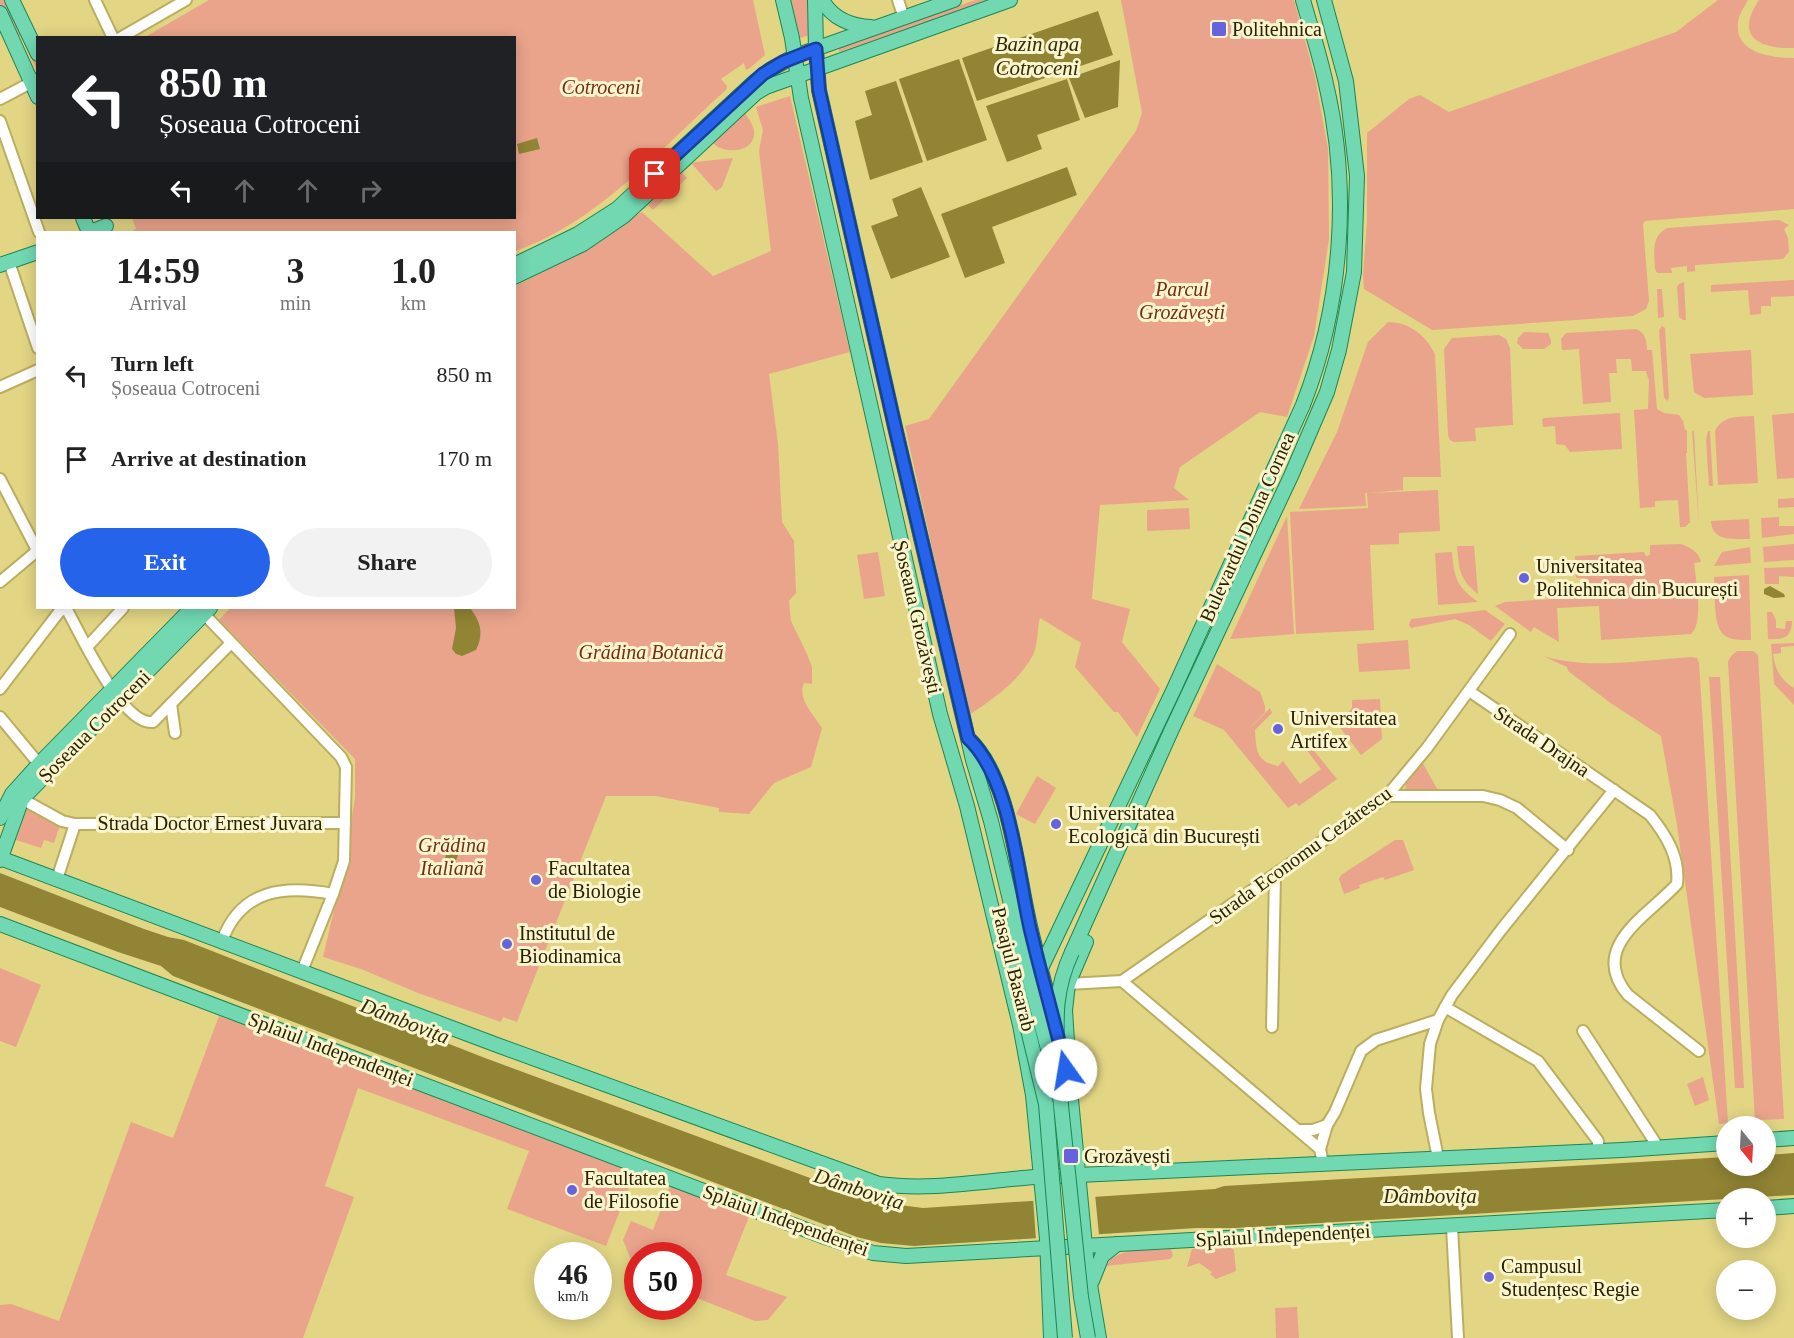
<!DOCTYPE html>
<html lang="en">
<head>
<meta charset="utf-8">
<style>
  :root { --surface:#fff; --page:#f2f2f2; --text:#222; --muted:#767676; --accent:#2563eb }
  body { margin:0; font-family:"Times New Roman",serif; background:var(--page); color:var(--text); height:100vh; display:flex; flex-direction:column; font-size:22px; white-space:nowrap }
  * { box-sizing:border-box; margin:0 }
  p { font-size:20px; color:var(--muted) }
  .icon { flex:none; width:33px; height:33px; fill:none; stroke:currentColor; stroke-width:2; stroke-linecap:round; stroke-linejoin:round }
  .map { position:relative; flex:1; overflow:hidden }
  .details { position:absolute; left:36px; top:231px; width:480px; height:378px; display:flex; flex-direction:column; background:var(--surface); border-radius:0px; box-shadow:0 3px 15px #0003 }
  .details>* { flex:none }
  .hud { position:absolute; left:36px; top:36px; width:480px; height:183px; border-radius:0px; box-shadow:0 3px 15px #0003; background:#202124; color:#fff; overflow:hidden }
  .needle { width:39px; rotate:162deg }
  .controls { position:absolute; left:1716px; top:1116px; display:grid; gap:12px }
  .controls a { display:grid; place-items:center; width:60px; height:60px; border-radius:50%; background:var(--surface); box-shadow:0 3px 15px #0003; font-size:30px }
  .speed { position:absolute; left:534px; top:1242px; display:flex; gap:12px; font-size:30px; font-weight:700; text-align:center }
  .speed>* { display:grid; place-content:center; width:78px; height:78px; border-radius:50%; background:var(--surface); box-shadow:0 3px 15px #0003; line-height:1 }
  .speed small { font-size:15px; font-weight:400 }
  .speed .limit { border:9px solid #d22; background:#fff; color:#111 }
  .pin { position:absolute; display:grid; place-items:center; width:51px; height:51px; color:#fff; margin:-26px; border-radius:12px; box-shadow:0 3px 9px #0006 }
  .me { position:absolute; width:66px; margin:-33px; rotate:347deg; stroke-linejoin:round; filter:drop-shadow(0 0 4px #0008) }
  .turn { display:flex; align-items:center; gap:21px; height:126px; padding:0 24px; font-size:27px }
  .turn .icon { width:78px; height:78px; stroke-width:2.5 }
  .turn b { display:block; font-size:42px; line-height:51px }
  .lanes { display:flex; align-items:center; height:57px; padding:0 24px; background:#0003; justify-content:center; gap:30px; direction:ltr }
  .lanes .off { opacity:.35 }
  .eta { display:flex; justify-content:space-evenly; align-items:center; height:102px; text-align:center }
  .eta b { font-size:36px; font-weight:700; line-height:42px }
  .action { display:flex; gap:12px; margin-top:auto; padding:12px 24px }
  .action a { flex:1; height:69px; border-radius:36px; background:var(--accent); color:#fff; font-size:24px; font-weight:700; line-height:69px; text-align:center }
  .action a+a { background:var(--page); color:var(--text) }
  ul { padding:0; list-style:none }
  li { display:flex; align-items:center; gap:18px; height:84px; padding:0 24px }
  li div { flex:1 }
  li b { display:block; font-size:22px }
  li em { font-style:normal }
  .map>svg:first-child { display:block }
  .green { fill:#eaa48c }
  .water { fill:#918434 }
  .pier { fill:#e2d584 }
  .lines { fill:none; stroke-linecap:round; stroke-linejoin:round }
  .minor-casing { stroke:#bbae5e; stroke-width:14 }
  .major-casing { stroke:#1a8753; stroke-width:16 }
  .minor { stroke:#fff; stroke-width:10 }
  .major { stroke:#71d8b2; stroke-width:14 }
  .major-bridge-casing { stroke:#1a8753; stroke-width:16; stroke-linecap:butt }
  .major-bridge { stroke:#71d8b2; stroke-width:14 }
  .route-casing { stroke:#184099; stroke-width:15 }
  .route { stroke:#2563eb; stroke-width:10 }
  .poi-dot { fill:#6663dc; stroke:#fbf5ce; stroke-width:2 }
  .labels { text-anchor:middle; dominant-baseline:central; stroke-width:6; stroke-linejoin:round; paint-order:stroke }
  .poi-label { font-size:20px; fill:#282201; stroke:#fbf5ce; text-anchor:start }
  .park-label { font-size:20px; font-style:italic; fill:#732e14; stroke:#fbf5ce }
  .street-label { font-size:20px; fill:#282201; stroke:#fbf5ce }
  .water-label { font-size:21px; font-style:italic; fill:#322c08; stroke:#fbf5ce }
</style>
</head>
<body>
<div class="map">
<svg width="1794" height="1338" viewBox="0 0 1794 1338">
  <rect width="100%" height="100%" fill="#e2d584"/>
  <g class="green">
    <polygon points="0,0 6,0 37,64 37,70 21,37 16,34 0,5"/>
    <path d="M209 0H753L765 55 750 68 746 70 744 63 721 79 727 86 726 90C660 148 600 222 515 251L514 232H133V230L136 229 132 218H514V38L145 37Z"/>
    <polygon points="791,0 810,0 811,35 800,38"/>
    <polygon points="975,0 989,0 839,52 839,48"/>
    <path d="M1121 0H1294L1315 77 1328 149 1329 239 1314 336 1287 417 1260 412 1180 467 1174 488 1189 500 1100 505 1092 599 1130 609 1122 642 1160 689 1137 737 1118 712H1114L1075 667 1081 643 1040 618C1037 629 1038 645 1033 655 1019 681 993 699 969 715L905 426 929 419 1136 131 1142 113Z"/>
    <path d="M1718 0H1748C1745 6 1739 14 1738 22 1734 53 1771 58 1794 58V209L1645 221 1643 224 1649 301 1646 309 1633 316 1432 330 1364 289 1363 275 1367 221V133L1409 99 1420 95 1449 112 1676 32Z"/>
    <path d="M1759 0H1794V48C1759 49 1734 37 1759 0Z"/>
    <path d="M790 96 850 352 769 374 778 444 782 522 794 541 796 593 789 601 791 621 807 654 812 667V684L804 683C797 699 814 715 822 728L811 767 774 783 749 814 719 812V808L656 796H606L517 1022 503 1017 501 1022 418 993 361 969 323 957 334 910 351 855 350 828 355 798V759L219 620 230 608H514L515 286 580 253 642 212 713 276 771 251 759 151 763 130 756 107Z"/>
    <path d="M745 113C748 118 753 124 754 131 756 153 724 155 713 143Z"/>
    <polygon points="733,158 722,187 716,191 692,164 695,162"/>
    <polygon points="682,173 687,178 653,210 648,205"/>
    <path d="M1779 220 1789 225 1784 229 1788 238 1789 252 1783 259 1695 265V271L1687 272V266L1671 268 1672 273H1657L1655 269C1654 254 1651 236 1667 228Z"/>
    <polygon points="1794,280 1794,296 1771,297 1771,306 1761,306 1761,314 1750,315 1748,290 1711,292 1711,285"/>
    <polygon points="1684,282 1686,320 1683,320 1679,317 1677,287 1679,284"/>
    <polygon points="1657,289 1662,289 1664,317 1658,318"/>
    <path d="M1388 322C1410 322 1426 336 1435 354L1441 477H1403V490L1368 493 1438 490 1440 531 1399 533V544L1370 545 1374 630 1296 634 1290 512 1368 508 1367 493H1365L1366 506 1299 509 1337 432 1368 342Z"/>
    <polygon points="1662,326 1665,328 1669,398 1667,401 1664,397 1659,330"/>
    <path d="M1636 329C1645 332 1647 341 1647 350H1652L1657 409 1664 413 1679 415 1683 421 1685 430H1687V453H1686L1690 522 1685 527H1680L1678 500 1655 501V507L1640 508 1634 410 1648 409 1649 381 1646 371H1632L1631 359H1616L1617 373H1609L1611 402 1583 404 1579 349 1562 350 1561 339 1566 333Z"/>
    <polygon points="1524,332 1548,333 1551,340 1551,344 1544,349 1523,349 1517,343 1518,338"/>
    <polygon points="1499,335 1506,339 1510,348 1513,425 1475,428 1476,441 1454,442 1450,440 1448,435 1444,349 1452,338"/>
    <polygon points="1751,350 1753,395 1704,398 1694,392 1690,354"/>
    <polygon points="1620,413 1622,449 1570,452 1565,445 1556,444 1555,426 1543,427 1542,419 1544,418"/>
    <polygon points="1794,413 1794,478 1777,479 1772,415"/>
    <path d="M1754 416 1758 483 1718 485 1715 431C1723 415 1738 417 1754 416Z"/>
    <polygon points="1692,430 1694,432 1699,525"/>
    <polygon points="1708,431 1710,431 1713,486 1709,486 1706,440"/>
    <polygon points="1794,498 1794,507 1778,508 1778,499"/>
    <polygon points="1189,508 1190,529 1147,531 1147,510"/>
    <polygon points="1287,516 1294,634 1230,639"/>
    <polygon points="1779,517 1779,526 1794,526 1794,534 1762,538 1761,518"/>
    <path d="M1749 519 1750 539C1734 539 1712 542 1711 521Z"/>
    <path d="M1681 544C1690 547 1699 552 1701 562L1694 563C1696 580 1704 623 1691 634L1601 640 1599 606 1557 608 1559 642 1534 627 1531 632 1495 606 1505 602 1587 597 1586 578H1576L1575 556 1644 552 1646 556H1648L1650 554V545Z"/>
    <polygon points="1794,544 1794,560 1764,562 1763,547"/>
    <path d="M1457 546H1474L1478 594C1459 579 1459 569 1457 546Z"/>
    <polygon points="1750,547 1751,563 1714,566 1722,552"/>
    <polygon points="878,552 885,596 864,599 857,555"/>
    <path d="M1452 552C1454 578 1457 587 1478 602L1438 605 1435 553Z"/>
    <polygon points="1794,567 1794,577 1779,576 1779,584 1765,584 1764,568"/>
    <path d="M1749 575 1751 640C1742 640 1730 641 1723 634 1713 625 1715 590 1714 577Z"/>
    <polygon points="1485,610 1505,624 1491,641 1469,625 1455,619 1411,628 1409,625 1411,619"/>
    <path d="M1767 612H1772L1776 620V628L1785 629 1786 621H1792C1792 638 1783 640 1768 639Z"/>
    <polygon points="1408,640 1410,669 1359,672 1357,644"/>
    <path d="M1794 643V646L1781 647V653L1773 654C1775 670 1781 680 1794 688V705L1774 684 1771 644Z"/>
    <polygon points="1737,651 1753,651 1758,655 1784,1119 1755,1120 1728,662 1731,656"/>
    <path d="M1543 656C1590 670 1644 660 1692 657L1697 658 1699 663 1728 1123 1719 1124 1677 825 1661 736 1612 704 1568 671 1567 667Z"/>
    <path d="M1217 664 1260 692 1265 706V712L1245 733 1270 708 1272 713 1255 730C1256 749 1256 762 1278 766L1283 761 1300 784 1321 769 1294 733 1298 731 1337 779 1299 806 1296 803 1288 808 1224 730 1193 716Z"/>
    <polygon points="1709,677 1720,677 1744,1088 1735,1088"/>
    <polygon points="1380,699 1382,739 1361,755 1338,725 1352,708 1352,700"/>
    <path d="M1421 760 1440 794 1406 791C1403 780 1415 768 1421 760Z"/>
    <polygon points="1037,776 1056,788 1035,824 1016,814"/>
    <polygon points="27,809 60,825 54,843 44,840 41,848 16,840"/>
    <polygon points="1395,840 1403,840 1414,870 1385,880 1383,877 1359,885 1360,888 1344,894 1339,879 1341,875"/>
    <polygon points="0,968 41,985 16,1047 0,1041"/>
    <polygon points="219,1016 636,1170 606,1246 507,1209 529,1151 358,1088 325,1186 354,1197 303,1338 0,1338 0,1305 11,1304 59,1321 131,1122 173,1138"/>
    <polygon points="1703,1077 1709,1100 1695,1106 1687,1084"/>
    <polygon points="671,1184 750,1214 726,1275 787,1297 768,1320 755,1321 689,1295 688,1256 638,1256 637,1270 634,1267 623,1240 631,1221 653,1230"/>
    <polygon points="1229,1247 1234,1250 1236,1271 1216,1279 1210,1274 1212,1272 1199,1263 1187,1267 1192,1249"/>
    <path d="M1171 1249 1173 1256 1170 1259 1106 1266C1118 1245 1150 1251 1171 1249Z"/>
    <polygon points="1297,1307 1299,1338 1276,1338 1275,1308"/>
  </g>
  <g class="water">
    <polygon points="1098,11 1113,55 977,101 962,58"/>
    <polygon points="959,59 987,140 927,161 899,79"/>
    <polygon points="1120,60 1118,107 1085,118 1069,78"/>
    <polygon points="1067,79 1080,120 1037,135 1042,149 1007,162 986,106"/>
    <polygon points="896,81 923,162 870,180 855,121 872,115 865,91"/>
    <polygon points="537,138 540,149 519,154 517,144"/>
    <polygon points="1067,167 1077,195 992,227 1005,263 965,278 941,214"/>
    <polygon points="921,187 950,257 891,279 871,226 898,216 892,199"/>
    <polygon points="1770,586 1784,594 1785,597 1774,598 1764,594 1764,589"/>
    <path d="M454 608H470C481 622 484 634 476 650L462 656 456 654 452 649 456 628Z"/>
    <polygon points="453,838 463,842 455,863 445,858"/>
    <polygon points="0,873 144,929 168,937 184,940 485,1058 856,1195 884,1203 923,1208 1215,1189 1224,1186 1726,1157 1726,1166 1766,1166 1766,1155 1794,1153 1794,1195 1236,1228 1196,1228 914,1246 881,1243 857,1237 173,976 161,966 118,952 0,907"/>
  </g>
  <polygon class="pier" points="1095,1194 1099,1235 1036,1240 1033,1198"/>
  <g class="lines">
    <g class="minor-casing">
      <g id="minor">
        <polyline points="95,0 113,38"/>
        <polyline points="898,0 904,18"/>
        <polyline points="120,38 186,0"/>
        <polyline points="0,99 38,79"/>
        <polyline points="0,121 39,232"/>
        <polyline points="9,262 38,348"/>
        <polyline points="0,387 38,370"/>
        <polyline points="0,479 38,552"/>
        <polyline points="0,582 37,551"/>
        <path d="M66 608C79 631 122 726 153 722L231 643"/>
        <polyline points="204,614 341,757 346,767 344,861 333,894 302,971"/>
        <polyline points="87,647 123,608"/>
        <polyline points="0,689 59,612 66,608"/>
        <path d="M1469 691 1650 815C1666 835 1680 857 1677 884 1649 915 1587 947 1628 995L1699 1051"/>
        <polyline points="171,704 175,733"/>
        <polyline points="0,717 39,764"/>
        <polyline points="1387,796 1483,796 1500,800 1517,808 1568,850"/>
        <polyline points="22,799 62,821 75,824 345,823"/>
        <polyline points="57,879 75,824"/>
        <path d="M222 941C241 889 284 885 333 894"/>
        <polyline points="1122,981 1320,1149 1323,1163"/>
        <polyline points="1068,984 1122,981 1387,796 1427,748 1510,634"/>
        <polyline points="1445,1007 1538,1061 1598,1141 1598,1151"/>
        <polyline points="1272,1027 1275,875"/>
        <polyline points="1583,1031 1658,1147"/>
        <polyline points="1299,1130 1313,1130 1327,1125"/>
        <polyline points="1320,1149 1327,1125 1335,1112 1361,1051 1376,1040 1438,1020"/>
        <polyline points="1438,1158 1429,1113 1426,1089 1430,1044 1438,1020 1452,995 1501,930 1614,790"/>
        <polyline points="1452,1227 1458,1338"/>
      </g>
    </g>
    <g class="major-casing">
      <g id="major">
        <polyline points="12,0 38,54"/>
        <polyline points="783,0 792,38 801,98 940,714 967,806 1020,1025 1033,1095 1047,1239 1051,1338"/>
        <polyline points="815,0 816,49 819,90 895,427 973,760 991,821 1016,925"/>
        <path d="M822 0C832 18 851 26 871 27"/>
        <polyline points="0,13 38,97"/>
        <polyline points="83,218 89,232"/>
        <polyline points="90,232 106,226"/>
        <polyline points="0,265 38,252"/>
        <polyline points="514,265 578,234 617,209 753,83 771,69 795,56 954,0"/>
        <polyline points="514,277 583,244 624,216 756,93 766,87 1010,0"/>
        <path d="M970 740C1011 780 1017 874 1031 930 1038 961 1047 992 1055 1023"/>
        <polyline points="0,818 12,794 39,764 192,608"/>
        <path d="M0 858 497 1045 879 1184C931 1191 982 1181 1035 1177L1622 1150 1726 1143"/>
        <polyline points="0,860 22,799 210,608"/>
        <polyline points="0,924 825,1237 873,1253 906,1256 1726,1210"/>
        <polyline points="1072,952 1172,729 1291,476 1327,392 1339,350 1354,272 1357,176 1346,81 1324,0"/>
        <path d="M1021 1014 1024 1004 1173 691 1303 405C1342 305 1351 189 1326 84 1320 56 1311 28 1303 0"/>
        <polyline points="1061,1048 1070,1089 1087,1267 1099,1338"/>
        <polyline points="1068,1057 1065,1010 1068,984 1086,942"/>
        <polyline points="1766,1140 1794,1138"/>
        <polyline points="1766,1208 1794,1206"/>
        <polyline points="1092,1281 1102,1256 1117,1244"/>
      </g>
    </g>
    <use href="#minor" class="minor"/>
    <use href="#major" class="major"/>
    <g class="major-bridge-casing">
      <g id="major-bridge">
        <polyline points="1016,925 1060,1096 1081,1297 1088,1338"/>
        <polyline points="1003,927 1046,1104 1065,1338"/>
        <path d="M1058 1067C1056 1022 1053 993 1072 952"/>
      </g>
    </g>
    <use href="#major-bridge" class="major-bridge"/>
  </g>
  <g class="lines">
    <g class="route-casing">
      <path id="route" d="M655 174 763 74 783 62 816 49 819 90 895 427 968 738C1011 779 1017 871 1030 928 1041 975 1055 1022 1066 1070"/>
    </g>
    <use href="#route" class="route"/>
  </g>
  <g class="poi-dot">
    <rect x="1211" y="21" width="16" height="16" rx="3"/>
    <circle cx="1524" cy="578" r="6"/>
    <circle cx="1278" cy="729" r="6"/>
    <circle cx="1056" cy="824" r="6"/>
    <circle cx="536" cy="880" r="6"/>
    <circle cx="507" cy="944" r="6"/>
    <rect x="1063" y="1148" width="16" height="16" rx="3"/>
    <circle cx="572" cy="1190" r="6"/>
    <circle cx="1489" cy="1277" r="6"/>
  </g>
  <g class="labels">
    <g class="poi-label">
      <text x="1232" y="29">Politehnica</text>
      <text x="1536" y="566">Universitatea<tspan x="1536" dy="23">Politehnica din București</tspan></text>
      <text x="1290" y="718">Universitatea<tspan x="1290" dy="23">Artifex</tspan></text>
      <text x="1068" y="813">Universitatea<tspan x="1068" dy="23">Ecologică din București</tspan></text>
      <text x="548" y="868">Facultatea<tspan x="548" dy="23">de Biologie</tspan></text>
      <text x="519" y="933">Institutul de<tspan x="519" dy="23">Biodinamica</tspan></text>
      <text x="1084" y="1156">Grozăvești</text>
      <text x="584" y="1178">Facultatea<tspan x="584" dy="23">de Filosofie</tspan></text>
      <text x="1501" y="1266">Campusul<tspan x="1501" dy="23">Studențesc Regie</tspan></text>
    </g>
    <g class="park-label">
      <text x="601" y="87">Cotroceni</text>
      <text x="1182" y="289">Parcul<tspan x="1182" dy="23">Grozăvești</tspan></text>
      <text x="651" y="652">Grădina Botanică</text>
      <text x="452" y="845">Grădina<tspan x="452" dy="23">Italiană</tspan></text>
    </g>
    <g class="street-label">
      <text transform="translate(1247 527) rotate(-66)">Bulevardul Doina Cornea</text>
      <text transform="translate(918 617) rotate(77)">Șoseaua Grozăvești</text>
      <text transform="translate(94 726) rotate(-45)">Șoseaua Cotroceni</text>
      <text transform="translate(1542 741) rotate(34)">Strada Drajna</text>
      <text x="210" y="823">Strada Doctor Ernest Juvara</text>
      <text transform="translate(1300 855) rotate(-36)">Strada Economu Cezărescu</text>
      <text transform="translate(1014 969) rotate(76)">Pasajul Basarab</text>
      <text transform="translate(331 1049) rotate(21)">Splaiul Independenței</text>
      <text transform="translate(786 1220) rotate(20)">Splaiul Independenței</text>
      <text transform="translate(1283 1235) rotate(-3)">Splaiul Independenței</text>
    </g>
    <g class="water-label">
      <text x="1037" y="44">Bazin apa<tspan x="1037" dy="24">Cotroceni</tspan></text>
      <text transform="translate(405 1021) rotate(21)">Dâmbovița</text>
      <text transform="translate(859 1189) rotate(18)">Dâmbovița</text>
      <text x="1430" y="1196">Dâmbovița</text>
    </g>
  </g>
</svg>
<div class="controls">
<a><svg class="needle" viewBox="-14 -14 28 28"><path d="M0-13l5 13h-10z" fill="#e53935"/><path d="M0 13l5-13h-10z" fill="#767676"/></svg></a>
<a>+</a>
<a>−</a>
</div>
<div class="speed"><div>46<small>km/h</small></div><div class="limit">50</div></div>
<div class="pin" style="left:655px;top:174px;background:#d93025"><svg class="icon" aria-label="arrive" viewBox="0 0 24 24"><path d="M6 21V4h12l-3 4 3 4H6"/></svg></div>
<svg class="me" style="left:1066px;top:1070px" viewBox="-20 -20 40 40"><circle r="19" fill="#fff"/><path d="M0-13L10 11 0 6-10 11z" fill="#2563eb"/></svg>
<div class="hud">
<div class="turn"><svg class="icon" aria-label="left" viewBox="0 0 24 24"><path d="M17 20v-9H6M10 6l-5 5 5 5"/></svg><div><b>850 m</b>Șoseaua Cotroceni</div></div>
<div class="lanes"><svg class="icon" aria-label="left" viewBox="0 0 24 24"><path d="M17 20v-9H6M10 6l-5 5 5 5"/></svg><svg class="icon off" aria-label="ahead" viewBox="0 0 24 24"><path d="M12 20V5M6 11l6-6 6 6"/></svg><svg class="icon off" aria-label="ahead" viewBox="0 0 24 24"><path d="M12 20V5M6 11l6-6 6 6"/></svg><svg class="icon off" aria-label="right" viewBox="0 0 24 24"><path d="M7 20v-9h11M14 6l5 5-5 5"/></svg></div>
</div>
<section class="details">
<div class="eta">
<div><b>14:59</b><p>Arrival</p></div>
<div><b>3</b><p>min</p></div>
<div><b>1.0</b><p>km</p></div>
</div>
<ul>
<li><svg class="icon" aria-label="left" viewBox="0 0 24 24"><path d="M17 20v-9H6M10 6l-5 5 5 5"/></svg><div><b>Turn left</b><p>Șoseaua Cotroceni</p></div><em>850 m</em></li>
<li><svg class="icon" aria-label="arrive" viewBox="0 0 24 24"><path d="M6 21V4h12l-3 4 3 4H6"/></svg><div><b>Arrive at destination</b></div><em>170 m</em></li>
</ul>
<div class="action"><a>Exit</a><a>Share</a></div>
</section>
</div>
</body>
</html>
